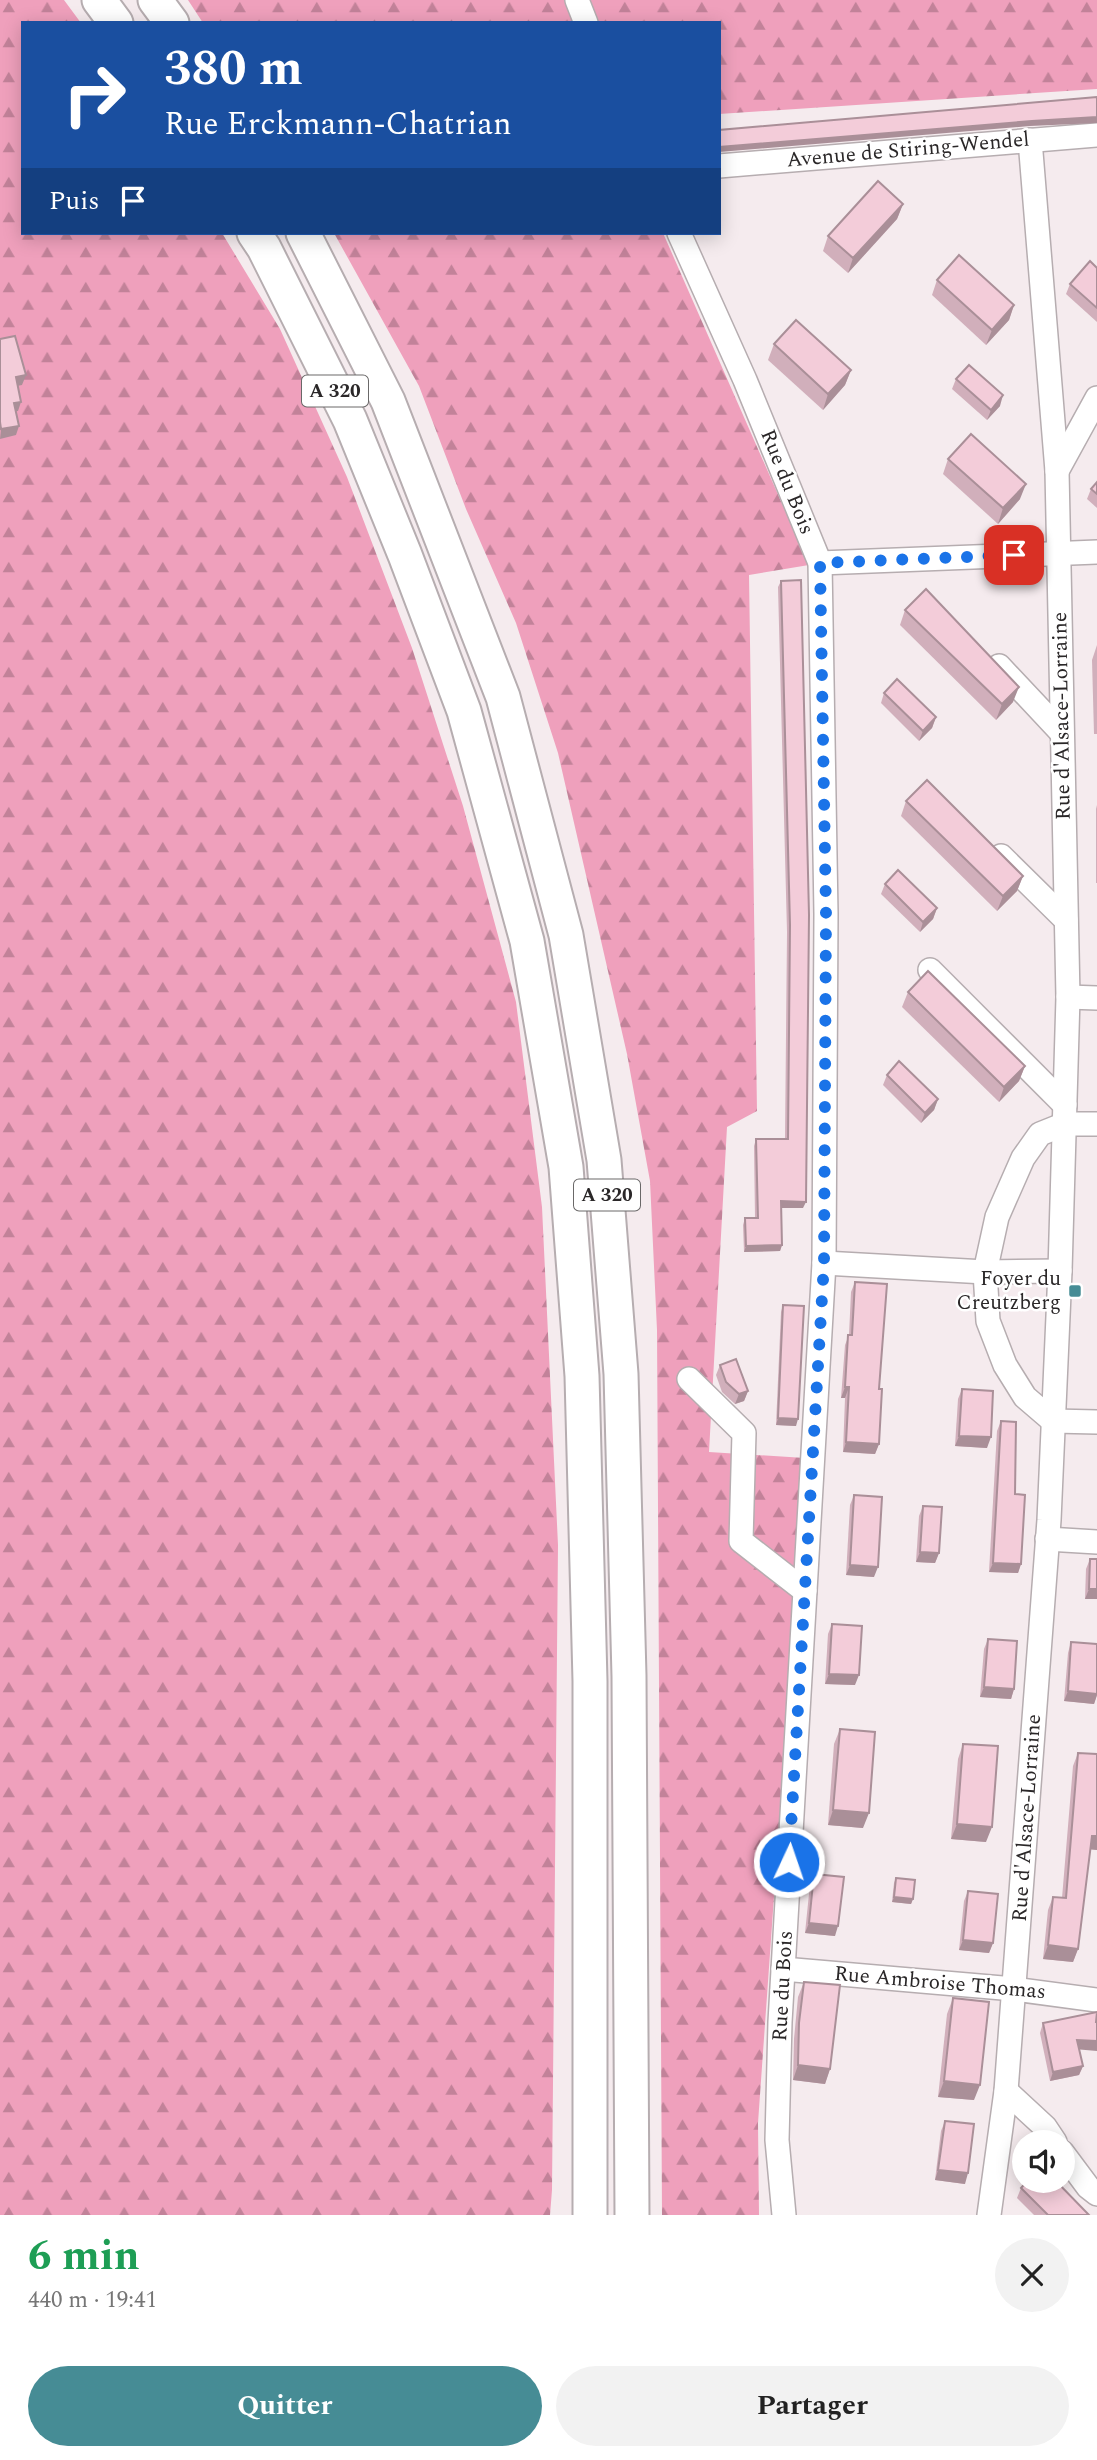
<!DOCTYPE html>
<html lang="fr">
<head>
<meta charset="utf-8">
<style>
  :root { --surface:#fff; --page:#f2f2f2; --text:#222; --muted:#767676; --accent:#468c95 }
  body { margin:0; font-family:Spectral,serif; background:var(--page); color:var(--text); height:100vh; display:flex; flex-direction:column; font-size:26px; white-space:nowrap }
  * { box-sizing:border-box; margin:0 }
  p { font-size:23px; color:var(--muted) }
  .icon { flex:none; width:38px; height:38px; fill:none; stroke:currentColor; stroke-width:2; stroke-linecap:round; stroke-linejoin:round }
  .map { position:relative; height:2215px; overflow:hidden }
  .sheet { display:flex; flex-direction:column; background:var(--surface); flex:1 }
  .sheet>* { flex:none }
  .guide { position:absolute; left:21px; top:21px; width:700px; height:214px; border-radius:0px; box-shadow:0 4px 18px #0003; background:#1a4fa0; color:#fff; overflow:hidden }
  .controls { position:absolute; left:1012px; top:2130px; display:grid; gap:14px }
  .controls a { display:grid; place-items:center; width:63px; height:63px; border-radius:50%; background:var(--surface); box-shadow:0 4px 18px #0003; font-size:35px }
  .pin { position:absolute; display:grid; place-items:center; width:60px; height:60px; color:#fff; margin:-30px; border-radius:14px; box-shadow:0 4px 10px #0006 }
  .me { position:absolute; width:77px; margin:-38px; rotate:3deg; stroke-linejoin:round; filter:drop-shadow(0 0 5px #0008) }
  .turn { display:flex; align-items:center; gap:24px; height:147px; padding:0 28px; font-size:32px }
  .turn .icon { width:91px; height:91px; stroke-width:2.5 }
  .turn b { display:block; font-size:49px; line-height:60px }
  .then { display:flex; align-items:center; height:66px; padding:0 28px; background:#0003; gap:14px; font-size:26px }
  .round { display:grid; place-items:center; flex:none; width:74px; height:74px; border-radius:37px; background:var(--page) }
  .headline { display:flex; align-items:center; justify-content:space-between; height:119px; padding:0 28px }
  h1 { font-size:42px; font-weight:700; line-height:52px; color:#1e9e55 }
  .primary-button { display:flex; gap:14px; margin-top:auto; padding:14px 28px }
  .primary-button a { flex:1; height:80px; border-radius:42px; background:var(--accent); color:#fff; font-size:28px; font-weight:700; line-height:80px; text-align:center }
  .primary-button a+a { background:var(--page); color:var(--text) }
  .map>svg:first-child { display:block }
  .forest { fill:url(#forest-firs) }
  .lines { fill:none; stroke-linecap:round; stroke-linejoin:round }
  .minor-casing { stroke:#b6adb0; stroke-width:26 }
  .highway-casing { stroke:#b6adb0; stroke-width:37 }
  .minor { stroke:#fff; stroke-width:23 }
  .highway { stroke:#fff; stroke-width:33 }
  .wall { fill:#d1afbb }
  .shaded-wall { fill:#aa8f98 }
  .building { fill:#f3ccd9; stroke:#aa8f98; stroke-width:2 }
  .route { stroke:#1a73e8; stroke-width:12; stroke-dasharray:0 21.6 }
  .poi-dot { fill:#468c95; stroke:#fff; stroke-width:2.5 }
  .labels { text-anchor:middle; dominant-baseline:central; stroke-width:5; stroke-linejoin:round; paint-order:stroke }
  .shield { fill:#fff; stroke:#6a6868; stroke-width:2 }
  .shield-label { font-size:19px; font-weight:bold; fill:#2a2728 }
  .street-label { font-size:21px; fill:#2a2728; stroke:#fff }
  .poi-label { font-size:21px; fill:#2a2728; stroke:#fff; text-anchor:end }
</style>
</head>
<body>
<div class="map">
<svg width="1097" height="2215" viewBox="0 0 1097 2215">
  <defs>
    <pattern id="forest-firs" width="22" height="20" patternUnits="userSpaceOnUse" patternTransform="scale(1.75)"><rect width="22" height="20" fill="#efa0bc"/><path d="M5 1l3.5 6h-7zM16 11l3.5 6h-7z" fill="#c28299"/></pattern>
  </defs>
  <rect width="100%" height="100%" fill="#f5ebee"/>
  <g class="forest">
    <polygon points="0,0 64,0 81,23 23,23 23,233 222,233 280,329 347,477 412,648 463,806 516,1002 542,1207 558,1545 552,2190 550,2215 0,2215"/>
    <polygon points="188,0 1097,0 1097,89 719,114 719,23 203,23"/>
    <polygon points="334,233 663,233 809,565 749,575 757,1111 727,1127 709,1452 805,1458 758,2123 759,2215 662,2215 657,1330 650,1181 627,1054 558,753 516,623 466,509 419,386"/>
  </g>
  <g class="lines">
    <g class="minor-casing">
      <g id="minor">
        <polyline points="577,0 586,23"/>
        <polyline points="719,166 1097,135"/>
        <polyline points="679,233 745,380 820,563 826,914 824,1263 780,2022 777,2140 784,2215"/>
        <polyline points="1057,471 1097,398"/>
        <polyline points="820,563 1097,552"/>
        <polyline points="999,666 1062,733"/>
        <polyline points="1001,856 1066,920"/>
        <polyline points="930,970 1065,1105"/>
        <polyline points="1068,997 1097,998"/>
        <polyline points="824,1263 985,1272 1060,1271"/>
        <polyline points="689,1379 744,1433 741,1541 805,1591"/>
        <polyline points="1053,1421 1025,1397 1005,1365 988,1321 985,1272 997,1217 1023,1158 1040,1134 1065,1124 1097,1124"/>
        <polyline points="1053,1421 1097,1422"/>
        <polyline points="1047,1539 1097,1542"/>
        <polyline points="783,1969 1014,1989 1097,2000"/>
        <polyline points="1006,2091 1045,2127 1055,2142"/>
        <polyline points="1062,2152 1088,2187 1097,2194"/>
        <polyline points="989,2215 1006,2091 1049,1520 1060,1271 1068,997 1057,471 1030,140"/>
      </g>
    </g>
    <g class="highway-casing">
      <g id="highway">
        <polyline points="99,0 116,23"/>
        <polyline points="155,0 172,23"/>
        <polyline points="254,233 264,248 350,420 405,555 464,711 527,941 566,1167 582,1376 590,1681 590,2215"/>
        <polyline points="303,233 388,401 503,697 566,935 604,1160 621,1374 629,1676 632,2215"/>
      </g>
    </g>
    <use href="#minor" class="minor"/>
    <use href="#highway" class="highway"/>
  </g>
  <g class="wall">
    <polygon points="903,204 897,219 848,273 823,251 828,236"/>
    <polygon points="1097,268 1097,322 1066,294 1070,284"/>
    <polygon points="937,280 1014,305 1009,320 986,345 932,295"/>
    <polygon points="774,344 851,370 845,385 823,410 768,360"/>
    <polygon points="956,379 1000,406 987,420 952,389"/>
    <polygon points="948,459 1020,499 998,524 943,474"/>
    <polygon points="1097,482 1097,508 1087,499 1091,489"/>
    <polygon points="781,581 803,1208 781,1208 782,1245 780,1251 744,1252 743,1225 745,1218 755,1218 754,1146 756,1139 785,1139 787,932 778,587"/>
    <polygon points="905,610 1013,702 996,720 900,625"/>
    <polygon points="1097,645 1097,734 1094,734 1092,660"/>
    <polygon points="884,693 936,717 932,728 919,741 881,703"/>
    <polygon points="906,801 1023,876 1017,891 997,911 901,816"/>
    <polygon points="1097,805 1097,883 1096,883 1096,809"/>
    <polygon points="885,884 937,908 933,919 920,932 881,894"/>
    <polygon points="908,992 1025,1066 1019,1081 999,1102 902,1007"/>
    <polygon points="887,1075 938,1099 934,1110 921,1123 883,1085"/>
    <polygon points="855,1282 879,1389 879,1444 875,1454 843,1452 845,1398 841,1398 845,1345 849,1335 851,1292"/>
    <polygon points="783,1305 796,1426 776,1425 781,1312"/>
    <polygon points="720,1365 748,1391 744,1401 735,1404 722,1392 716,1375"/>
    <polygon points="962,1389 987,1448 955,1446 958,1399"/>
    <polygon points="1001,1421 1015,1494 1021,1564 1018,1573 989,1572 997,1431"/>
    <polygon points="854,1495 874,1577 846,1575 850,1505"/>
    <polygon points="923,1506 939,1553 935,1563 916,1562 919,1516"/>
    <polygon points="1090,1559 1097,1559 1097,1599 1085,1599 1086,1569"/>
    <polygon points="832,1624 855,1685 825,1684 828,1634"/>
    <polygon points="988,1639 1014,1689 1011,1699 980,1697 984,1649"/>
    <polygon points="1071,1642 1097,1644 1097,1695 1094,1704 1064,1701 1068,1653"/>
    <polygon points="840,1729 863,1828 828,1825 834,1744"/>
    <polygon points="963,1744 986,1842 951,1839 958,1759"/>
    <polygon points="1078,1753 1097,1850 1090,1849 1078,1949 1073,1962 1043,1959 1048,1910 1053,1897 1062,1898 1073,1766"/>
    <polygon points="814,1874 835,1936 805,1933 810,1884"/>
    <polygon points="896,1878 913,1899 911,1904 892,1902 894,1883"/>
    <polygon points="968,1891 993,1943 989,1953 959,1950 964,1901"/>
    <polygon points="804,1982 830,2069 825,2084 793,2080 794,2039 798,1997"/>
    <polygon points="953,1998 974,2100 938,2097 947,2014"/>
    <polygon points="1043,2023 1079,2049 1083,2066 1079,2075 1050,2081 1040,2033"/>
    <polygon points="945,2121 965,2184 935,2180 941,2131"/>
    <polygon points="1021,2188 1089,2215 1034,2215 1017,2198"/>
  </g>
  <g class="shaded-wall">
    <polygon points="1097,117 1097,123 1030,126 719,152 719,147 1032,121"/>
    <polygon points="903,204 897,219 848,273 853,258"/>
    <polygon points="1014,305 1009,320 986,345 992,330"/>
    <polygon points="851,370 845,385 823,410 828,394"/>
    <polygon points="26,375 22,385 12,387 16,377"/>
    <polygon points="1003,395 1000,406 987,420 991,410"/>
    <polygon points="21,402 18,411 10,412 14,403"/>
    <polygon points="19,426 16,435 0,439 1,429"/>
    <polygon points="1026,484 1020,499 998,524 1003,508"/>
    <polygon points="1019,687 1013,702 996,720 1002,704"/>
    <polygon points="936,717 932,728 919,741 923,731"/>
    <polygon points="1023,876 1017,891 997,911 1003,896"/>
    <polygon points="937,908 933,919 920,932 923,922"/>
    <polygon points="1025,1066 1019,1081 999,1102 1004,1087"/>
    <polygon points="938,1099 934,1110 921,1123 925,1113"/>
    <polygon points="781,1201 806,1202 803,1208 779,1208"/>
    <polygon points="782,1245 780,1251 744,1252 746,1246"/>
    <polygon points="845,1387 849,1387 845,1398 841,1398"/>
    <polygon points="748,1391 744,1401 735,1404 739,1394"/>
    <polygon points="778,1418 798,1419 796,1426 776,1425"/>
    <polygon points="959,1436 991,1437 987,1448 955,1446"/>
    <polygon points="846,1442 879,1444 875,1454 843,1452"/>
    <polygon points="920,1552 939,1553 935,1563 916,1562"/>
    <polygon points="993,1563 1021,1564 1018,1573 989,1572"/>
    <polygon points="850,1565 878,1567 874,1577 846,1575"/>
    <polygon points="1089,1589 1097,1589 1097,1599 1085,1599"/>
    <polygon points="829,1674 859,1675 855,1685 825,1684"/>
    <polygon points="984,1687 1014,1689 1011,1699 980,1697"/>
    <polygon points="1068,1691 1097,1694 1097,1695 1094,1704 1064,1701"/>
    <polygon points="833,1810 869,1813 863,1828 828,1825"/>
    <polygon points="957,1824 992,1827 986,1842 951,1839"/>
    <polygon points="1092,1836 1097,1836 1097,1850 1087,1849"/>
    <polygon points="894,1897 913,1899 911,1904 892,1902"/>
    <polygon points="809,1923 838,1926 835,1936 805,1933"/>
    <polygon points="963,1940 993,1943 989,1953 959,1950"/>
    <polygon points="1048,1945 1078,1949 1073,1962 1043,1959"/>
    <polygon points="1077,2040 1097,2041 1097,2051 1074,2049"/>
    <polygon points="798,2065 830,2069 825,2084 793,2080"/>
    <polygon points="1083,2066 1079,2075 1050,2081 1053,2072"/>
    <polygon points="944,2081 980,2085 974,2100 938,2097"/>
    <polygon points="938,2170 968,2173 965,2184 935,2180"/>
  </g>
  <g class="building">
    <polygon points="1097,97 1097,117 1032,121 719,147 719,130"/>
    <polygon points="878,181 903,204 853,258 828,236"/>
    <polygon points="959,255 1014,305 992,330 937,280"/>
    <polygon points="1090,261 1097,268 1097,308 1070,284"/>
    <polygon points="796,320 851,370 828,394 774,344"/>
    <polygon points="15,336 26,375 16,377 21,402 14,403 19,426 1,429 0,422 0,339"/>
    <polygon points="969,365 1003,395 991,410 956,379"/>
    <polygon points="971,434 1026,484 1003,508 948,459"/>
    <polygon points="1097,482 1097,494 1091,489"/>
    <polygon points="801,580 809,915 806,1202 781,1201 782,1245 746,1246 745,1218 758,1218 756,1139 788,1139 790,925 781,581"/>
    <polygon points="926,589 1019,687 1002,704 905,610"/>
    <polygon points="897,679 936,717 923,731 884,693"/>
    <polygon points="927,780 1023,876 1003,896 906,801"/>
    <polygon points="898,870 937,908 923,922 885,884"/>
    <polygon points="928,971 1025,1066 1004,1087 908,992"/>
    <polygon points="899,1061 938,1099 925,1113 887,1075"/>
    <polygon points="855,1282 887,1284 879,1389 882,1389 879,1444 846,1442 849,1387 845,1387 848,1335 852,1335"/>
    <polygon points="783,1305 804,1306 798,1419 778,1418"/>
    <polygon points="736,1359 748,1391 739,1394 726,1382 720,1365"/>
    <polygon points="962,1389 993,1391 991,1437 959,1436"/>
    <polygon points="1001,1421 1016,1422 1015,1494 1025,1495 1021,1564 993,1563"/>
    <polygon points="854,1495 882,1497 878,1567 850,1565"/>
    <polygon points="923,1506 942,1507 939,1553 920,1552"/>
    <polygon points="1090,1559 1097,1559 1097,1589 1089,1589"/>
    <polygon points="832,1624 862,1626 859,1675 829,1674"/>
    <polygon points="988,1639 1017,1641 1014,1689 984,1687"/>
    <polygon points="1071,1642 1097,1644 1097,1694 1068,1691"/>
    <polygon points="840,1729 875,1732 869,1813 833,1810"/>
    <polygon points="963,1744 998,1746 992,1827 957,1824"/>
    <polygon points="1078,1753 1097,1754 1097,1836 1092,1836 1078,1949 1048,1945 1053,1897 1066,1898"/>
    <polygon points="814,1874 844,1877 838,1926 809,1923"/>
    <polygon points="896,1878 915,1880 913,1899 894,1897"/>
    <polygon points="968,1891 998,1894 993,1943 963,1940"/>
    <polygon points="804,1982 840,1985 830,2069 798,2065 799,2023"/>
    <polygon points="953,1998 989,2002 980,2085 944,2081"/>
    <polygon points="1097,2012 1096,2022 1097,2022 1097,2041 1077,2040 1083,2066 1053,2072 1043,2023"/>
    <polygon points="945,2121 974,2124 968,2173 938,2170"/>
    <polygon points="1028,2180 1055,2180 1089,2215 1048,2215 1021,2188"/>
  </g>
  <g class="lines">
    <polyline class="route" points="789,1862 824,1263 826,914 820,563 1014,555"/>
  </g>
  <rect class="poi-dot" x="1068" y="1284" width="14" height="14" rx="3.5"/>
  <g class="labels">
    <g class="shield">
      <rect x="302" y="375.5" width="66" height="31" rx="5"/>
      <rect x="574" y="1179.5" width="66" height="31" rx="5"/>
    </g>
    <g class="shield-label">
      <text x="335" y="391">A 320</text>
      <text x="607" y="1195">A 320</text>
    </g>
    <g class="street-label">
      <text transform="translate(908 150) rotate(-5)">Avenue de Stiring-Wendel</text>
      <text transform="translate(787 482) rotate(68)">Rue du Bois</text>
      <text transform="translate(1062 716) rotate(-91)">Rue d'Alsace-Lorraine</text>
      <text transform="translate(1027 1818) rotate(-86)">Rue d'Alsace-Lorraine</text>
      <text transform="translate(940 1983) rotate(5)">Rue Ambroise Thomas</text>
      <text transform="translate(783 1986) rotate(-87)">Rue du Bois</text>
    </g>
    <g class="poi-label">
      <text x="1061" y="1279">Foyer du<tspan x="1061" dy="24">Creutzberg</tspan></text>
    </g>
  </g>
</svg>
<div class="controls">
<a><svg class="icon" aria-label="sound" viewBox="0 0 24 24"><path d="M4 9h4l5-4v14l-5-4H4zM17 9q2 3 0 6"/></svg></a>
</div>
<div class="pin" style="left:1014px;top:555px;background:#d93025"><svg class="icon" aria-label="arrive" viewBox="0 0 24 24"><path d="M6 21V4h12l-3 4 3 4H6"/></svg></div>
<svg class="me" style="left:789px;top:1862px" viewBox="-20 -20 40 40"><circle r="17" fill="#1a73e8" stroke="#fff" stroke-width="3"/><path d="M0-11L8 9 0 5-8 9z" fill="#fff"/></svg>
<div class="guide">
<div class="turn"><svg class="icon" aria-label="right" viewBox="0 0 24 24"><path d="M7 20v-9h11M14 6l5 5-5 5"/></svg><div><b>380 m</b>Rue Erckmann-Chatrian</div></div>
<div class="then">Puis<svg class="icon" aria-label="arrive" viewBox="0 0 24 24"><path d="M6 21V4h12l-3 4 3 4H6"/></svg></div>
</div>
</div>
<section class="sheet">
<div class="headline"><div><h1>6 min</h1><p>440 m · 19:41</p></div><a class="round"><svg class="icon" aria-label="close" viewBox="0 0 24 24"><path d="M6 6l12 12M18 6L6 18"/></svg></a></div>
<div class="primary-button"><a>Quitter</a><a>Partager</a></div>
</section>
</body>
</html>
